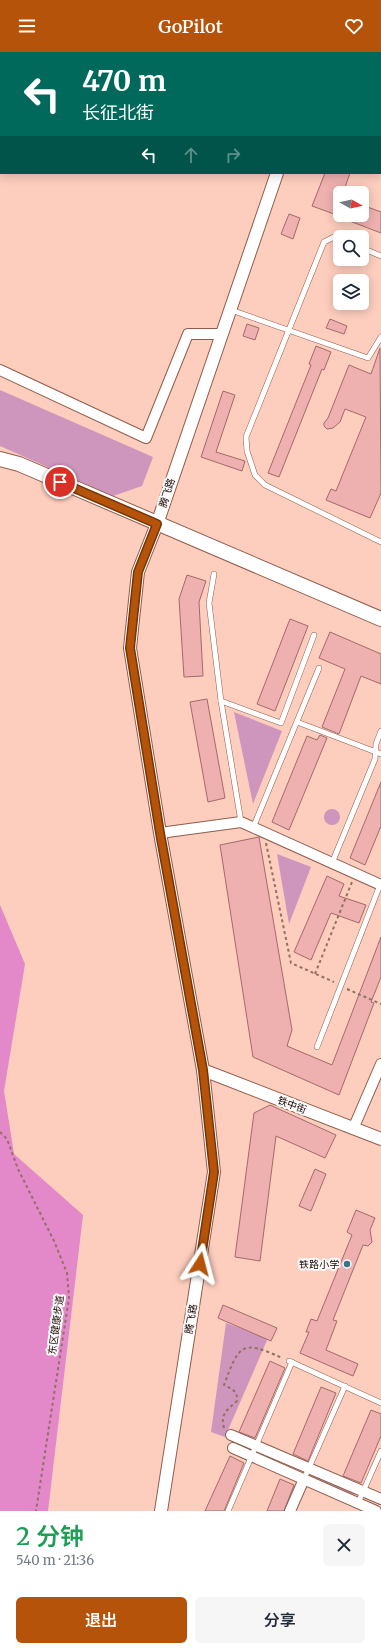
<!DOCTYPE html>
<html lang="zh">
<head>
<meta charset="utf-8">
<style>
  :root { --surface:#fff; --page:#f6f6f7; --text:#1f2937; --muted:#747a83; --accent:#b45309 }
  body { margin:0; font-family:Merriweather,"Noto Sans SC",serif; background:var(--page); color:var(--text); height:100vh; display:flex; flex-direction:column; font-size:15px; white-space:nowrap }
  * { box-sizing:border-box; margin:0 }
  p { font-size:13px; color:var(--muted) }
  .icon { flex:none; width:22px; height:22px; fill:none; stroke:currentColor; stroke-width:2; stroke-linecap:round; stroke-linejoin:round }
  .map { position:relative; height:1459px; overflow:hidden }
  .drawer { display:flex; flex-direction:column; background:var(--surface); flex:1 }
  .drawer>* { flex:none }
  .guide { position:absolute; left:0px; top:0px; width:381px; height:122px; box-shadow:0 2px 10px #0003; background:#00695c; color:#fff; overflow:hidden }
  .needle { width:26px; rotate:98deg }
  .fabs { position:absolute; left:333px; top:134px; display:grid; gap:8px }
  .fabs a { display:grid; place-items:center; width:36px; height:36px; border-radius:6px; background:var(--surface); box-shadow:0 2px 10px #0003; font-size:20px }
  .pin { position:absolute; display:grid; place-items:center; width:34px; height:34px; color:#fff; margin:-17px; border:2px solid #fff; border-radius:50%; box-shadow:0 1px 4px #0007 }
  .me { position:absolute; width:44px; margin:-22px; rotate:9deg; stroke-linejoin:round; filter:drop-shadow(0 0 3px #0008) }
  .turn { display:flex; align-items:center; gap:14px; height:84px; padding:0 16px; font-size:18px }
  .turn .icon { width:52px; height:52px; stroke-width:2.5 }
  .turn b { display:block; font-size:28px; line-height:34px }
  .lanes { display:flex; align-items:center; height:38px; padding:0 16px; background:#0003; justify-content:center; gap:20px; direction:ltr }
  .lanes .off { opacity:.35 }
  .round { display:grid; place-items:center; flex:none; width:42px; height:42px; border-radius:6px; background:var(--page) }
  .summary { display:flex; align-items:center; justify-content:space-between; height:68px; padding:0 16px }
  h1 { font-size:24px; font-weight:600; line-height:30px; color:#1e9e55 }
  .action { display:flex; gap:8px; margin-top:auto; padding:8px 16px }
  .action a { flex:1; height:46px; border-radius:6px; background:var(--accent); color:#fff; font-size:16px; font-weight:600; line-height:46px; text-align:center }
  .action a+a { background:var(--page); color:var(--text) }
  header { display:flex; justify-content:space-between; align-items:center; height:52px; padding:0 16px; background:var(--accent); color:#fff; font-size:18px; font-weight:600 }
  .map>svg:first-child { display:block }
  .green { fill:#ce96bc }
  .forest { fill:#e388c9 }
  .building { fill:#efb0b0; stroke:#a36a6b }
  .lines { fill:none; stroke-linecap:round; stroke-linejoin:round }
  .service-casing { stroke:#905c4b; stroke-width:6 }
  .minor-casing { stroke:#905c4b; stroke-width:12 }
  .tertiary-casing { stroke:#905c4b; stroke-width:14 }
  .secondary-casing { stroke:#905c4b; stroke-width:16 }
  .path { stroke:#937065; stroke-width:2; stroke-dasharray:3 3; stroke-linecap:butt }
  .service { stroke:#fff; stroke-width:5 }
  .minor { stroke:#fff; stroke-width:10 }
  .tertiary { stroke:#fff; stroke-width:12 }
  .secondary { stroke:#fff; stroke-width:14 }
  .route-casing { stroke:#753606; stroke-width:10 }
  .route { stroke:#b45309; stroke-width:7 }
  .poi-dot { fill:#36788a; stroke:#fafafa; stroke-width:1.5 }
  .labels { text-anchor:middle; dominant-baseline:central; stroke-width:4; stroke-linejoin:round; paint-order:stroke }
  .street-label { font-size:10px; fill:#1c0804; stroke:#fafafa }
  .poi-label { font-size:10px; fill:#1c0804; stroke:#fafafa; text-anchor:end }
</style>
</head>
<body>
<header><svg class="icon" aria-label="menu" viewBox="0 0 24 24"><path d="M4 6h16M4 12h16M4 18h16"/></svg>GoPilot<svg class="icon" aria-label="heart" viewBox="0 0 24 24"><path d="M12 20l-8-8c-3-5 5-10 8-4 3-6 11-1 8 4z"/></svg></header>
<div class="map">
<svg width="381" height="1459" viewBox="0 0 381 1459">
  <rect width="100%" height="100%" fill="#fdcdbd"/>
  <g class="green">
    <polygon points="0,338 153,405 142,434 113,444 0,394"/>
    <polygon points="234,660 282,679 253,752"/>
    <circle cx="332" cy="765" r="8"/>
    <polygon points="277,802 311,815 289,872"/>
    <polygon points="226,1271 268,1286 225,1385 211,1380"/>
    <polygon points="311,1421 355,1441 353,1445 309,1426"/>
  </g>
  <polygon class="forest" points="0,853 25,912 4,1039 14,1102 83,1163 48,1459 0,1459"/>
  <g class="building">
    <polygon points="325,121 350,121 343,141 340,141 340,148 334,162 312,154"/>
    <polygon points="362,153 381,160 381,181 334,163 362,163"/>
    <polygon points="289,162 300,166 293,187 281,182"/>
    <polygon points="330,267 347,274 344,282 326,276"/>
    <polygon points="247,272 259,276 255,288 243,284"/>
    <polygon points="316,294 331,300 324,318 322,317 279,425 268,421 311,313 309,312"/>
    <polygon points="380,296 381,441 370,466 326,448 331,437 336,439 366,365 345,357 340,370 333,376 327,377 324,374 324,371 328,366 349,313 371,322"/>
    <polygon points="223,339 235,343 216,400 245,409 242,419 201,405"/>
    <polygon points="187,523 206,529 199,550 203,624 184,625 179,547"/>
    <polygon points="290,567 308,574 275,659 257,652"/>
    <polygon points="330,580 381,602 381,632 361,624 339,682 322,675 345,617 319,606"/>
    <polygon points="207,647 225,746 208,750 190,650"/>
    <polygon points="320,683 327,686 289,778 272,770 307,684 317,688"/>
    <polygon points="381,730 381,774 365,813 350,806"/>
    <polygon points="259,785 292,978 287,994 332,1013 381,885 381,925 371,950 374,951 339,1043 253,1005 220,793"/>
    <polygon points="327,824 344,832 339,844 366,853 359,871 331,861 311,908 294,900"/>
    <polygon points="270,1053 336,1083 325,1106 276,1084 260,1209 235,1205 254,1061"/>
    <polygon points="315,1117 326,1122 311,1159 299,1154"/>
    <polygon points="356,1158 375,1166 370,1178 372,1190 368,1194 363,1193 333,1268 337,1269 326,1298 358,1312 353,1324 300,1301 309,1280 306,1280 311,1267 317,1269 352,1183 347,1180"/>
    <polygon points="223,1253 277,1276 271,1289 218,1266"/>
    <polygon points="270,1309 285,1316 255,1386 239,1380"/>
    <polygon points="321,1335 336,1341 308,1409 293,1402"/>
    <polygon points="371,1358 381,1362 381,1384 361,1431 343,1424"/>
    <polygon points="230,1404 244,1411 224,1459 205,1459"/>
    <polygon points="280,1427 294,1433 284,1459 267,1459"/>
  </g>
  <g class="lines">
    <g class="service-casing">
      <g id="service">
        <polyline points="340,187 334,185 324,190 246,385 247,399 255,423 265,433 381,490"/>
        <polyline points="362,196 381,204"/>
        <polyline points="231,258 368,306 381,285"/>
        <polyline points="214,522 209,551 221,649 241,770"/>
        <polyline points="221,649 281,671 314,583"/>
        <polyline points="297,670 381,702"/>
        <polyline points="253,776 319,616"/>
        <polyline points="332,811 375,707 376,692 381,679"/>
        <polyline points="317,995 380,833"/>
        <polyline points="289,1309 381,1351"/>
        <polyline points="304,1427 345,1334"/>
        <polyline points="358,1451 381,1399"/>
        <polyline points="228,1459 292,1310"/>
      </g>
    </g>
    <g class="minor-casing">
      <g id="minor">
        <polyline points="0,318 146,386 188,282 221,282"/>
        <polyline points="160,781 241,770 381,833"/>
        <polyline points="353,1077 381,1012"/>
        <polyline points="231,1383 381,1447"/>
        <polyline points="233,1396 376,1459"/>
        <polyline points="290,1459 304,1427"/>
      </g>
    </g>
    <g class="tertiary-casing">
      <g id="tertiary">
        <polyline points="319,1 319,0"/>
        <polyline points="203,1018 381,1087"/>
        <polyline points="161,1459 214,1120 203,1018 160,781 130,596 138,520 157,472 277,121"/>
      </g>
    </g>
    <g class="secondary-casing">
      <polyline id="secondary" points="0,407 19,412 381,567"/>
    </g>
    <g class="path">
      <polyline points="266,791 291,911 334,930"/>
      <polyline points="315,922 352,830"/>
      <polyline points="347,937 381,952"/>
      <polyline points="0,1080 7,1087 18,1117 54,1189 67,1221 69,1246 36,1459"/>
      <path d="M224 1376C220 1362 227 1358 237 1349 238 1339 232 1337 224 1333 239 1293 241 1287 282 1306"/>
    </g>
    <use href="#service" class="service"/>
    <use href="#minor" class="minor"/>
    <use href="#tertiary" class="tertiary"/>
    <use href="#secondary" class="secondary"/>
  </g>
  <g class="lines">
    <g class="route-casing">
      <polyline id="route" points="60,430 157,472 138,520 130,596 160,781 203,1018 214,1120 200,1212"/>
    </g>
    <use href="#route" class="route"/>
  </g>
  <circle class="poi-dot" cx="347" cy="1212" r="4"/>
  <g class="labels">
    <g class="street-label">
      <text transform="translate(167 441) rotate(-72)">腾飞路</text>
      <text transform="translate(292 1053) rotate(21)">铁中街</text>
      <text transform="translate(191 1267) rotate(-81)">腾飞路</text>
      <text transform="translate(56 1273) rotate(-82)">东区健康步道</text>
    </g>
    <g class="poi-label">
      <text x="339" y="1212">铁路小学</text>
    </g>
  </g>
</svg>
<div class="fabs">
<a><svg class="needle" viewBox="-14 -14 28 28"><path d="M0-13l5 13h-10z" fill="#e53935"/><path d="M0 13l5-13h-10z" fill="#747a83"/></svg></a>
<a><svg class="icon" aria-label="search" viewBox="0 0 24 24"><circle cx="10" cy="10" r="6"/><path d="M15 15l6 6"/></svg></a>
<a><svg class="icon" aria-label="layers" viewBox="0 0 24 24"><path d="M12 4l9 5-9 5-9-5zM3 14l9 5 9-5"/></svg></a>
</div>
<div class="pin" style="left:60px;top:430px;background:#d93025"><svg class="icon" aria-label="arrive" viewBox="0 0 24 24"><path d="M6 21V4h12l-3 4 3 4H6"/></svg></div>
<svg class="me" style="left:200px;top:1212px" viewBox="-20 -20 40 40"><path d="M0-17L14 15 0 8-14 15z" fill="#b45309" stroke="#fff" stroke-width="4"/></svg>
<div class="guide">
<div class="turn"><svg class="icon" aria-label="left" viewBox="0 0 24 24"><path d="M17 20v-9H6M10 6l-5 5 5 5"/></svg><div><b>470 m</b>长征北街</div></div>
<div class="lanes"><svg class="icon" aria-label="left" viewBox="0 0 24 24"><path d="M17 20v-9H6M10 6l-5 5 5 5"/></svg><svg class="icon off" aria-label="ahead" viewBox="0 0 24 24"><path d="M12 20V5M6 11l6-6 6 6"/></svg><svg class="icon off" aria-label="right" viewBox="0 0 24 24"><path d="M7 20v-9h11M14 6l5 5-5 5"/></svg></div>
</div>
</div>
<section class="drawer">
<div class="summary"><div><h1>2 分钟</h1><p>540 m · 21:36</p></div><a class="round"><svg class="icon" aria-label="close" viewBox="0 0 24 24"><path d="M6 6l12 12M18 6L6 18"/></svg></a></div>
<div class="action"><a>退出</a><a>分享</a></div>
</section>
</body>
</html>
